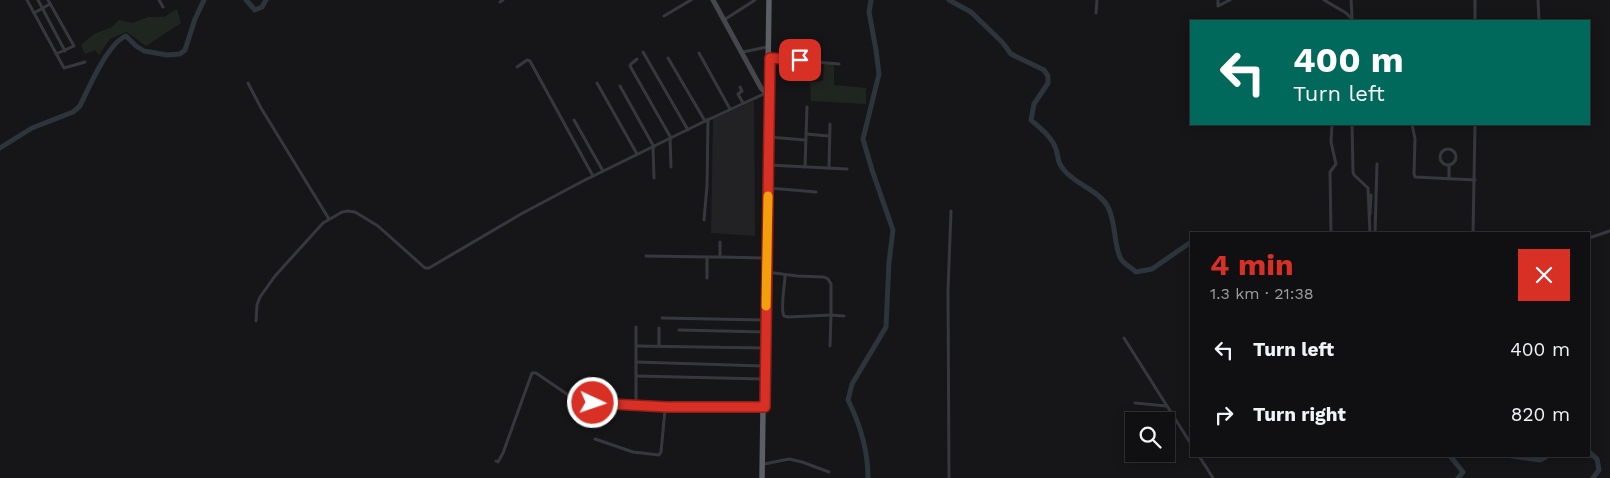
<!DOCTYPE html>
<html lang="en">
<head>
<meta charset="utf-8">
<style>
  :root { --surface:#101012; --page:#1e1e20; --text:#f1f3f6; --muted:#9c9d9f; --line:#303032; --accent:#d93025 }
  body { margin:0; font-family:"Work Sans",sans-serif; background:var(--page); color:var(--text); height:100vh; display:flex; flex-direction:column; font-size:19px; white-space:nowrap }
  * { box-sizing:border-box; margin:0 }
  p { font-size:16px; color:var(--muted) }
  .icon { flex:none; width:28px; height:28px; fill:none; stroke:currentColor; stroke-width:2; stroke-linecap:round; stroke-linejoin:round }
  .map { position:relative; flex:1; overflow:hidden }
  .details { position:absolute; left:1190px; top:232px; width:400px; height:225px; display:flex; flex-direction:column; background:var(--surface); border-radius:0px; box-shadow:0 2px 12px #0003,0 0 0 1px var(--line) }
  .details>* { flex:none }
  .hud { position:absolute; left:1190px; top:20px; width:400px; height:105px; border-radius:0px; box-shadow:0 2px 12px #0003,0 0 0 1px var(--line); background:#00695c; color:#fff; overflow:hidden }
  .buttons { position:absolute; left:1125px; top:412px; display:grid; gap:10px }
  .buttons a { display:grid; place-items:center; width:50px; height:50px; border-radius:0px; background:var(--surface); box-shadow:0 2px 12px #0003,0 0 0 1px var(--line); font-size:25px }
  .pin { position:absolute; display:grid; place-items:center; width:42px; height:42px; color:#fff; margin:-21px; border-radius:10px; box-shadow:0 2px 8px #0006 }
  .me { position:absolute; width:55px; margin:-28px; rotate:93deg; stroke-linejoin:round; filter:drop-shadow(0 0 4px #0008) }
  .turn { display:flex; align-items:center; gap:18px; height:105px; padding:0 20px; font-size:22px }
  .turn .icon { width:65px; height:65px; stroke-width:2.5 }
  .turn b { display:block; font-size:35px; line-height:42px }
  .round { display:grid; place-items:center; flex:none; width:52px; height:52px; border-radius:0px; background:var(--page) }
  .head { display:flex; align-items:center; justify-content:space-between; height:85px; padding:0 20px }
  h1 { font-size:30px; font-weight:700; line-height:38px; color:var(--accent) }
  ul { padding:0; list-style:none }
  li { display:flex; align-items:center; gap:15px; height:65px; padding:0 20px }
  li div { flex:1 }
  li b { display:block; font-size:19px }
  li em { font-style:normal }
  .map>svg:first-child { display:block }
  .built { fill:#222225 }
  .green { fill:#1e261f }
  .lines { fill:none; stroke-linecap:round; stroke-linejoin:round }
  .river { stroke:#2c353c; stroke-width:5 }
  .minor { stroke:#37383d; stroke-width:3 }
  .secondary { stroke:#45474d; stroke-width:5 }
  .trunk { stroke:#5b5e65; stroke-width:5.5 }
  .route-casing { stroke:#8d1f18; stroke-width:12 }
  .route { stroke:#d93025; stroke-width:9 }
  .slow { stroke:#f59e0b; stroke-width:9 }
</style>
</head>
<body>
<div class="map">
<svg width="1610" height="478" viewBox="0 0 1610 478">
  <rect width="100%" height="100%" fill="#161618"/>
  <polygon class="built" points="754,101 755,236 711,233 713,119"/>
  <g class="green">
    <polygon points="177,9 181,23 146,46 127,32 110,39 99,55 95,50 85,54 81,45 94,34 112,27 119,20 133,23 148,17 164,17"/>
    <polygon points="824,62 834,63 834,85 866,88 866,104 811,101 810,82 823,81"/>
  </g>
  <g class="lines">
    <g class="river">
      <polyline points="246,0 255,10 262,7 266,0"/>
      <path d="M949 0 971 12 1003 43 1011 54 1044 70 1048 76V83L1034 104 1031 120C1041 129 1052 137 1056 149 1059 159 1057 162 1064 170 1076 185 1099 190 1108 207 1116 222 1114 248 1121 259 1124 264 1132 268 1136 272L1152 269 1191 242"/>
      <path d="M0 148 32 128 73 112 80 106C89 87 108 43 126 36L136 46 144 51 167 55 180 54 185 50 195 19 204 0"/>
      <polyline points="1589,452 1597,459 1599,470 1593,478"/>
      <polyline points="1450,456 1463,472 1458,478"/>
      <polyline points="1512,456 1540,460 1547,456"/>
      <path d="M868 478C868 451 860 424 848 400L852 384 886 327 889 262 893 230 872 170 863 139 879 74 876 50 869 12 871 0"/>
    </g>
    <g class="minor">
      <polyline points="27,0 64,68 85,62"/>
      <polyline points="38,0 65,51"/>
      <polyline points="48,0 74,46 56,54"/>
      <polyline points="159,0 163,7"/>
      <polyline points="1218,0 1218,6 1230,0"/>
      <polyline points="1324,0 1346,13 1354,21"/>
      <polyline points="1351,0 1352,17"/>
      <polyline points="1538,0 1539,21"/>
      <polyline points="500,2 503,0"/>
      <polyline points="34,13 50,4"/>
      <polyline points="1096,13 1097,0"/>
      <polyline points="664,16 691,0"/>
      <polyline points="724,20 755,0"/>
      <polyline points="1475,21 1475,0"/>
      <polyline points="643,52 688,130"/>
      <polyline points="743,52 767,47"/>
      <polyline points="699,53 730,109"/>
      <polyline points="668,58 705,121"/>
      <polyline points="770,58 839,64"/>
      <polyline points="637,59 631,64 630,66 671,138"/>
      <polyline points="517,67 527,60 530,61 593,176"/>
      <polyline points="248,83 261,108 329,219"/>
      <polyline points="597,83 637,154"/>
      <polyline points="620,86 654,147"/>
      <polyline points="740,87 742,91 738,94 743,103"/>
      <polyline points="574,120 603,171"/>
      <polyline points="1352,124 1353,172 1354,175 1368,188 1370,234"/>
      <polyline points="1412,124 1415,139 1414,174 1415,177 1475,180"/>
      <polyline points="806,134 829,136"/>
      <polyline points="769,137 805,140"/>
      <polyline points="670,138 671,167"/>
      <polyline points="653,147 654,178"/>
      <circle cx="1448" cy="157" r="8"/>
      <polyline points="769,165 847,169"/>
      <polyline points="805,167 807,107"/>
      <polyline points="829,168 830,124"/>
      <polyline points="1449,178 1449,165"/>
      <polyline points="769,188 816,192"/>
      <polyline points="1370,214 1371,195"/>
      <polyline points="704,220 707,186 708,119"/>
      <polyline points="1331,234 1330,172 1336,164 1331,142 1332,124"/>
      <polyline points="1375,234 1377,164"/>
      <polyline points="1473,234 1475,124"/>
      <polyline points="1589,238 1610,231"/>
      <polyline points="646,256 707,257"/>
      <polyline points="720,257 764,258"/>
      <path d="M767 272 797 276 824 277 828 279 831 284V315L788 317 784 316C780 310 785 284 785 275"/>
      <polyline points="707,278 707,257 720,257 720,242"/>
      <polyline points="662,318 764,320"/>
      <polyline points="256,321 257,305 260,297 275,276 323,223 342,212 348,211 355,212 378,226 425,268 429,268 521,214 583,181 699,124 766,93"/>
      <polyline points="679,330 764,332"/>
      <polyline points="1124,338 1191,444"/>
      <polyline points="637,346 764,348"/>
      <polyline points="659,346 659,328"/>
      <polyline points="830,346 831,315 844,316"/>
      <polyline points="636,362 763,366"/>
      <polyline points="636,376 763,379"/>
      <polyline points="1135,403 1167,406"/>
      <polyline points="636,405 636,327"/>
      <polyline points="595,439 633,452 659,455 661,452 665,410 667,407 764,407"/>
      <polyline points="1199,456 1213,478"/>
      <polyline points="496,461 498,462 503,453 532,373 536,373 580,403 667,407"/>
      <polyline points="764,464 789,459 802,462 829,472"/>
      <polyline points="949,478 948,290 951,211"/>
    </g>
    <polyline class="secondary" points="713,0 761,88 765,92 769,93"/>
    <polyline class="trunk" points="762,478 769,0"/>
  </g>
  <g class="lines">
    <g class="route-casing">
      <polyline id="route" points="593,403 667,407 765,407 770,58 800,60"/>
    </g>
    <use href="#route" class="route"/>
    <polyline class="slow" points="766,306 768,196"/>
  </g>
</svg>
<div class="buttons">
<a><svg class="icon" aria-label="search" viewBox="0 0 24 24"><circle cx="10" cy="10" r="6"/><path d="M15 15l6 6"/></svg></a>
</div>
<div class="pin" style="left:800px;top:60px;background:#d93025"><svg class="icon" aria-label="arrive" viewBox="0 0 24 24"><path d="M6 21V4h12l-3 4 3 4H6"/></svg></div>
<svg class="me" style="left:593px;top:403px" viewBox="-20 -20 40 40"><circle r="17" fill="#d93025" stroke="#fff" stroke-width="3"/><path d="M0-11L8 9 0 5-8 9z" fill="#fff"/></svg>
<div class="hud">
<div class="turn"><svg class="icon" aria-label="left" viewBox="0 0 24 24"><path d="M17 20v-9H6M10 6l-5 5 5 5"/></svg><div><b>400 m</b>Turn left</div></div>
</div>
<section class="details">
<div class="head"><div><h1>4 min</h1><p>1.3 km · 21:38</p></div><a class="round" style="background:#d93025;color:#fff"><svg class="icon" aria-label="close" viewBox="0 0 24 24"><path d="M6 6l12 12M18 6L6 18"/></svg></a></div>
<ul>
<li><svg class="icon" aria-label="left" viewBox="0 0 24 24"><path d="M17 20v-9H6M10 6l-5 5 5 5"/></svg><div><b>Turn left</b></div><em>400 m</em></li>
<li><svg class="icon" aria-label="right" viewBox="0 0 24 24"><path d="M7 20v-9h11M14 6l5 5-5 5"/></svg><div><b>Turn right</b></div><em>820 m</em></li>
</ul>
</section>
</div>
</body>
</html>
